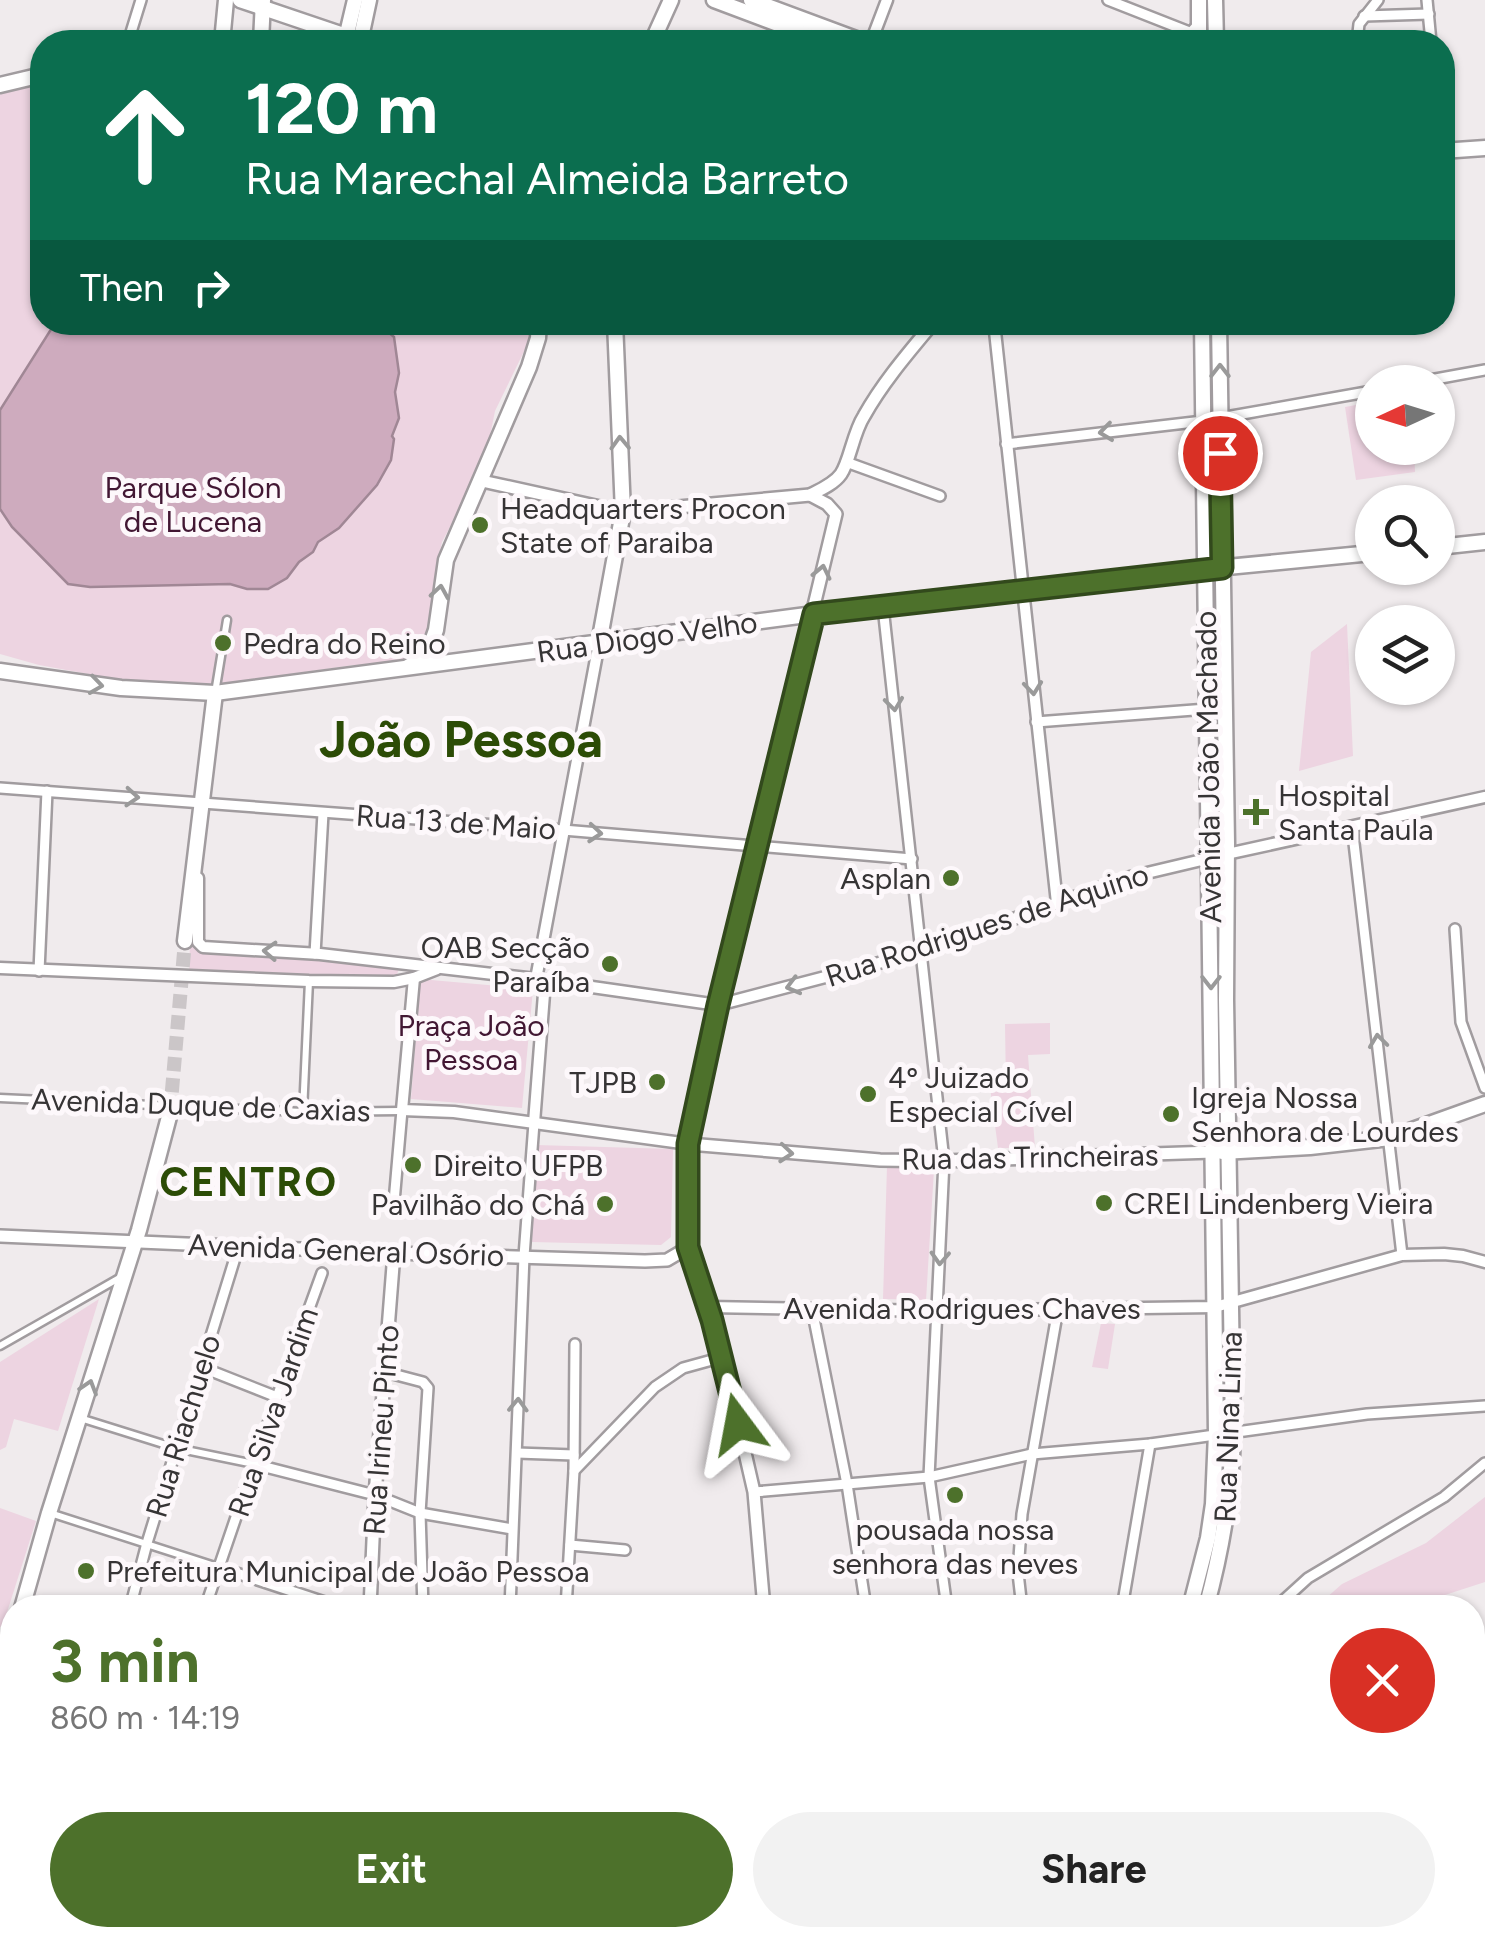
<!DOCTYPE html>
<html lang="en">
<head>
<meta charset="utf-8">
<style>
  :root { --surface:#fff; --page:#f2f2f2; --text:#222; --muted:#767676; --accent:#4d712b }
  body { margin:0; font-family:Figtree,sans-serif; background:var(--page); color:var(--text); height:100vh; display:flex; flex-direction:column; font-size:38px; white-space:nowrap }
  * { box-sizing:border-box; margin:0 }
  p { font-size:32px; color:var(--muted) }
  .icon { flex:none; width:55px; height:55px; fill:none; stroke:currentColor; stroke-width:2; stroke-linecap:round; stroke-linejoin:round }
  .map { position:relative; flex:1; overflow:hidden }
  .details { position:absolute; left:0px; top:1595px; width:1485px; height:352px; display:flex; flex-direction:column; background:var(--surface); border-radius:40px 40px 0 0; box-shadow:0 2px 8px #0004 }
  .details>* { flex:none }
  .guide { position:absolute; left:30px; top:30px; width:1425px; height:305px; border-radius:40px; box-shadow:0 2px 8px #0004; background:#0b6e4f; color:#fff; overflow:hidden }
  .needle { width:65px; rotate:266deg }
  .fabs { position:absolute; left:1355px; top:365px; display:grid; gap:20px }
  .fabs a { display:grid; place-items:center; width:100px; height:100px; border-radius:50%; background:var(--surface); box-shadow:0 2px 8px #0004; font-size:50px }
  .pin { position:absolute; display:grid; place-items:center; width:85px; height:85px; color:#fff; margin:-42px; border:5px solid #fff; border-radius:50%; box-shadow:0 2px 10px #0007 }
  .me { position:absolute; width:110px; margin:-55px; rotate:347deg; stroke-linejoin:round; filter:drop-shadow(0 0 8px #0008) }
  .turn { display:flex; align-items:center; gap:35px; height:210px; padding:0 50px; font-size:45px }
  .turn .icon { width:130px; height:130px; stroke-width:2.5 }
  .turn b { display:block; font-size:70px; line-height:85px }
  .then { display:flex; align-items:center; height:95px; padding:0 50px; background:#0003; gap:20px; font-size:38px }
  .round { display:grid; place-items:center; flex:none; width:105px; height:105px; border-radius:52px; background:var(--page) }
  .summary { display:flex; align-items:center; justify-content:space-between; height:170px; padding:0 50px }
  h1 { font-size:60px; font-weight:700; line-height:75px; color:var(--accent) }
  .action { display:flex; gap:20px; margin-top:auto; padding:20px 50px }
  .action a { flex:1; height:115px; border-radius:60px; background:var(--accent); color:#fff; font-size:40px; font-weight:700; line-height:115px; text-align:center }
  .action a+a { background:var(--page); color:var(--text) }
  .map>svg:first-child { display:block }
  .green { fill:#edd4e1 }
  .water { fill:#ceabbe; stroke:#a08795; stroke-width:2.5 }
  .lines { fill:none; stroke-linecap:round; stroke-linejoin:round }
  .primary-tunnel { stroke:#cbc6c8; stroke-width:14; stroke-dasharray:14 7; stroke-linecap:butt }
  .pedestrian-casing { stroke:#a19c9f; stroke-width:11 }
  .minor-casing { stroke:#a19c9f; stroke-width:14 }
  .tertiary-casing { stroke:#a19c9f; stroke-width:15 }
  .secondary-casing { stroke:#a19c9f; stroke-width:16 }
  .primary-casing { stroke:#a19c9f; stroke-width:19 }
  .pedestrian { stroke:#fff; stroke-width:6 }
  .minor { stroke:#fff; stroke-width:9 }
  .tertiary { stroke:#fff; stroke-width:10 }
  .secondary { stroke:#fff; stroke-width:11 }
  .primary { stroke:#fff; stroke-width:14 }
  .oneway { stroke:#9a9a9a }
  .route-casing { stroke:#32491c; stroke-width:25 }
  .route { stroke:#4d712b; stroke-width:18 }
  .poi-dot { fill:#4d712b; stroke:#fdf8fb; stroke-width:4 }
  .labels { text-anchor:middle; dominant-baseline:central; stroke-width:10; stroke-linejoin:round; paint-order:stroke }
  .park-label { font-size:30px; fill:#421733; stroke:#fdf8fb }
  .poi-label { font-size:30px; fill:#363435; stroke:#fdf8fb; text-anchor:start }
  .street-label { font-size:30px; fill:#363435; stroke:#fdf8fb }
  .district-label { font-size:40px; font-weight:bold; letter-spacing:2.5px; fill:#2c4c06; stroke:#fdf8fb }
  .town-label { font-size:50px; font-weight:bold; fill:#2c4c06; stroke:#fdf8fb }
</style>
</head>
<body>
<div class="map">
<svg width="1485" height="1947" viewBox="0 0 1485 1947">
  <rect width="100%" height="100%" fill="#f0ebed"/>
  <g class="green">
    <polygon points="42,80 42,322 533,323 532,335 495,411 485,461 442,542 433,585 432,624 419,651 402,663 364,667 354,665 200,687 132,682 39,665 0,654 0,92 20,85"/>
    <polygon points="1372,402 1372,448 1414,448 1415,472 1356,480 1345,407"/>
    <polygon points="1347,624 1353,756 1299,771 1311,652"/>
    <polygon points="190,942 198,942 401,964 394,982 189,976"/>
    <polygon points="420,979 533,989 522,1108 411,1099"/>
    <polygon points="1050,1023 1050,1054 1028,1055 1035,1148 998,1148 990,1087 1006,1089 1005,1024"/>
    <polygon points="536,1145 673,1149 671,1237 661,1245 531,1242"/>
    <polygon points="887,1166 934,1170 926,1300 883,1299"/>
    <polygon points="99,1299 58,1431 14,1419 6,1447 0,1450 0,1362"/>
    <polygon points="1101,1323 1115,1324 1108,1369 1092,1367"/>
    <polygon points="1485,1497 1485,1582 1408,1607 1316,1607 1342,1584 1426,1543"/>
    <polygon points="0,1508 36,1521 3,1625 0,1627"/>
    <polygon points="1485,1649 1485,1748 1480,1749 1473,1727 1473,1653"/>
  </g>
  <polygon class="water" points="389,323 391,325 388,332 394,337 399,373 395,392 399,418 392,436 394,439 391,460 377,485 339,528 318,542 313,552 299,562 287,578 268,589 247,589 230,584 90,587 68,584 12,527 0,509 0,410 55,323"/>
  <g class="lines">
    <polyline class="primary-tunnel" points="170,1113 185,941"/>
    <g class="pedestrian-casing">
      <g id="pedestrian">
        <polyline points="215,693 227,620"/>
        <polyline points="0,1098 303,1112 401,1111"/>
        <polyline points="303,1112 309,981"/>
        <polyline points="0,1346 121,1277"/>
        <polyline points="80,1418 176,1448 254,1464"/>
        <polyline points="50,1513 218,1567"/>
      </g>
    </g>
    <g class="minor-casing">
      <g id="minor">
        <polyline points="1108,0 1192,33"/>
        <polyline points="1427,0 1431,42"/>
        <polyline points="1364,16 1429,14"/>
        <polyline points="128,42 141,0"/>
        <polyline points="1357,42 1359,24 1378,0"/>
        <polyline points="540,327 586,322"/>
        <polyline points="1419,382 1485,370"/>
        <polyline points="1220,418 1372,391"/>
        <polyline points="1006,444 1203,421"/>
        <polyline points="846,462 940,496"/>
        <polyline points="883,607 944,1161 929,1477 947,1608"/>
        <polyline points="1036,722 1207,709"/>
        <polyline points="0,788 563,830 912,859"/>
        <polyline points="1352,826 1402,1255"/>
        <polyline points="1455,929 1461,1022 1485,1088"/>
        <polyline points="315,954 323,813"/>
        <polyline points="39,971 47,791"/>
        <polyline points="394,1202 402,1110"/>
        <polyline points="812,1309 847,1484 866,1608"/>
        <polyline points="201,1367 277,1397"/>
        <polyline points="385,1372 423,1382 428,1388 420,1513 423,1608"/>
        <polyline points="517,1453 574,1455"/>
        <polyline points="254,1464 375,1495 420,1513 512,1529"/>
        <polyline points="574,1471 655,1387 683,1368 723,1357"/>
        <polyline points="754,1492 929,1477 1032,1454 1150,1444 1367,1414 1485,1406"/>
        <polyline points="570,1545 625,1550"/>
        <polyline points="218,1567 343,1608"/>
        <polyline points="130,1608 147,1543 239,1245"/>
        <polyline points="205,1608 277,1397 322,1273"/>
        <polyline points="510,1608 524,1256 534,1123"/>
        <polyline points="566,1608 574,1471 575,1344"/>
        <polyline points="1022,1608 1018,1573 1022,1514 1058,1309"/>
        <polyline points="1122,1608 1150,1444"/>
        <polyline points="1275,1608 1308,1578 1444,1497 1485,1463"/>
        <polyline points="1472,1776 1485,1816"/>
        <polyline points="184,1935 185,1947"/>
        <polyline points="676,1935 690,1947"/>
        <polyline points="752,1935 756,1947"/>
        <polyline points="919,1935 955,1947"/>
        <polyline points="1207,1935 1215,1947"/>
        <polyline points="1423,1935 1427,1947"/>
        <polyline points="77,1947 79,1935"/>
        <polyline points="350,1947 350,1935"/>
        <polyline points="984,1947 987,1935"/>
        <polyline points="1075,1947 1077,1935"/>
      </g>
    </g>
    <g class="tertiary-casing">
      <g id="tertiary">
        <polyline points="871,42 887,0"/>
        <polyline points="994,322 1057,903"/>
        <polyline points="198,878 198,942 203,947 320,954 536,979 718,1005 921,952 1130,877 1227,854 1485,797"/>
        <polyline points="0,968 309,981 394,982 414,978 437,969"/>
        <polyline points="414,978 402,1110 454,1112 689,1144"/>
        <polyline points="536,979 599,643"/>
        <polyline points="534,1123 545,981"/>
        <polyline points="709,1307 937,1311 1215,1307 1402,1255 1444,1254 1463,1256 1485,1262"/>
      </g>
    </g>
    <g class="secondary-casing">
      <g id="secondary">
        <polyline points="1183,42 1199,25"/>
        <path d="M482 481 623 512 810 495C820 490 834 484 841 474 850 461 853 433 864 416 883 382 909 352 934 322"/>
        <polyline points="689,1144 880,1160 944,1161 1213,1152"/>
        <polyline points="0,1236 394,1253 645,1261 667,1260 689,1247"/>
        <polyline points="370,1608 375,1495 394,1253"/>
        <polyline points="764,1608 754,1492 723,1357 689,1247 689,1144 718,1005 836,514 827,504 810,495"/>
        <polyline points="795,1935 796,1947"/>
      </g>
    </g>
    <g class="primary-casing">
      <g id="primary">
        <polyline points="240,0 364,42"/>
        <polyline points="714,0 826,42"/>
        <polyline points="751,0 864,42"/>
        <polyline points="1199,0 1199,42"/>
        <polyline points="1215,0 1216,42"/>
        <polyline points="222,42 226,0"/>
        <polyline points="261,42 263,0"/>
        <polyline points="345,42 355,0"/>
        <polyline points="360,42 369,0"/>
        <polyline points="652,42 671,0"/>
        <polyline points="0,85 42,75"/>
        <polyline points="1442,151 1485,148"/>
        <polyline points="1438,547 1485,542"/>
        <polyline points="599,643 623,512 615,322"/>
        <polyline points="409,666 419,662 429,650 436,630 446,560 529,367 538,338 539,322"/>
        <polyline points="0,671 121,688 215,693 814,614 1196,570 1372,553"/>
        <polyline points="185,941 215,693"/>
        <polyline points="1222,1152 1310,1147 1390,1138 1485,1104"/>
        <polyline points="22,1608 49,1513 139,1230 170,1113"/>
        <polyline points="1190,1608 1208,1538 1213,1504 1216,1433 1202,322"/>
        <path d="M1206 1608C1222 1549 1232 1492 1233 1431L1226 1000 1227 843 1219 322"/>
        <polyline points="0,1795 7,1672 12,1639"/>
        <polyline points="497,1935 506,1947"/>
        <polyline points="367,1947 463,1935"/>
        <polyline points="1136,1947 1137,1935"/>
        <polyline points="1157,1947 1157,1935"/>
      </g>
    </g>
    <use href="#pedestrian" class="pedestrian"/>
    <use href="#minor" class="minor"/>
    <use href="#tertiary" class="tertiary"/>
    <use href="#secondary" class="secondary"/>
    <use href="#primary" class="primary"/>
  </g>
  <defs><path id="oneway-chevron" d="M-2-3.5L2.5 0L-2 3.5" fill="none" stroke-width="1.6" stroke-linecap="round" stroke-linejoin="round" transform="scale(2.5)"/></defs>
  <g class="oneway">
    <use href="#oneway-chevron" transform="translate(1220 371) rotate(-90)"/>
    <use href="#oneway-chevron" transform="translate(1106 432) rotate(173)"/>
    <use href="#oneway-chevron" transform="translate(620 443) rotate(-92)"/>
    <use href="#oneway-chevron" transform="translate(822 572) rotate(-78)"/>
    <use href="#oneway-chevron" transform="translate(440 592) rotate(-81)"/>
    <use href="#oneway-chevron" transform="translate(96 685) rotate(8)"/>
    <use href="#oneway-chevron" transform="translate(1033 688) rotate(84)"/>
    <use href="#oneway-chevron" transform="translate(894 704) rotate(83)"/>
    <use href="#oneway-chevron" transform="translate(132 797) rotate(4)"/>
    <use href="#oneway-chevron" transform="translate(595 833) rotate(5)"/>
    <use href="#oneway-chevron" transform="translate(270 951) rotate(-177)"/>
    <use href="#oneway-chevron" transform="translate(1211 982) rotate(90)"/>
    <use href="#oneway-chevron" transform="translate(793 986) rotate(165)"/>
    <use href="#oneway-chevron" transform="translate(1378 1041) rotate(-97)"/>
    <use href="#oneway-chevron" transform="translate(786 1153) rotate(5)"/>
    <use href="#oneway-chevron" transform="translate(940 1258) rotate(93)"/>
    <use href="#oneway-chevron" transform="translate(89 1387) rotate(-73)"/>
    <use href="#oneway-chevron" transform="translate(518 1405) rotate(-88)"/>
  </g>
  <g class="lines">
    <g class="route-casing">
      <polyline id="route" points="738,1424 712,1320 688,1247 688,1144 718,1005 814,614 1222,568 1220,453"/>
    </g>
    <use href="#route" class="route"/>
  </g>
  <g class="poi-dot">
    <circle cx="480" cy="525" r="10"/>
    <circle cx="223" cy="643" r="10"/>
    <path d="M1251 797h10v10h10v10h-10v10h-10v-10h-10v-10h10z"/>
    <circle cx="951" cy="878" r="10"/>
    <circle cx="610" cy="964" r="10"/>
    <circle cx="657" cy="1082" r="10"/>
    <circle cx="868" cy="1094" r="10"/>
    <circle cx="1171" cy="1114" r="10"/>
    <circle cx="413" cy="1165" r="10"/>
    <circle cx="1104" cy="1203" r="10"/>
    <circle cx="605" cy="1204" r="10"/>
    <circle cx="955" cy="1495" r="10"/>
    <circle cx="86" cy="1571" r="10"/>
  </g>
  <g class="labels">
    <g class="park-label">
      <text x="193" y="487">Parque Sólon<tspan x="193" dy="34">de Lucena</tspan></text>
      <text x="471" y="1025">Praça João<tspan x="471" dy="34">Pessoa</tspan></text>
    </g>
    <g class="poi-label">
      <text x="500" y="508">Headquarters Procon<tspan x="500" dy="34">State of Paraiba</tspan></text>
      <text x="243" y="643">Pedra do Reino</text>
      <text x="1278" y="795">Hospital<tspan x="1278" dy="34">Santa Paula</tspan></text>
      <text x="931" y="878" text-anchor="end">Asplan</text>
      <text x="590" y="947" text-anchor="end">OAB Secção<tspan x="590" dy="34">Paraíba</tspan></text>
      <text x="888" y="1077">4º Juizado<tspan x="888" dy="34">Especial Cível</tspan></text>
      <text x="637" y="1082" text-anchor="end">TJPB</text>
      <text x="1191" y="1097">Igreja Nossa<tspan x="1191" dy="34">Senhora de Lourdes</tspan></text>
      <text x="433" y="1165">Direito UFPB</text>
      <text x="1124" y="1203">CREI Lindenberg Vieira</text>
      <text x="585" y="1204" text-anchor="end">Pavilhão do Chá</text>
      <text x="955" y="1529" text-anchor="middle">pousada nossa<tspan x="955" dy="34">senhora das neves</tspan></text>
      <text x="106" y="1571">Prefeitura Municipal de João Pessoa</text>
    </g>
    <g class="street-label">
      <text transform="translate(647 637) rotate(-8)">Rua Diogo Velho</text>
      <text transform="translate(1208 767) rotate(-91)">Avenida João Machado</text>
      <text transform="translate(456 822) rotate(4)">Rua 13 de Maio</text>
      <text transform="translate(987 925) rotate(-18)">Rua Rodrigues de Aquino</text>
      <text transform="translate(201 1105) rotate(2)">Avenida Duque de Caxias</text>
      <text transform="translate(1030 1157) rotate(-1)">Rua das Trincheiras</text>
      <text transform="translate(346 1250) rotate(2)">Avenida General Osório</text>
      <text x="962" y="1308">Avenida Rodrigues Chaves</text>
      <text transform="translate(273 1412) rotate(-71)">Rua Silva Jardim</text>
      <text transform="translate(183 1426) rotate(-73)">Rua Riachuelo</text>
      <text transform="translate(1228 1427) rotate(-88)">Rua Nina Lima</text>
      <text transform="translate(381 1430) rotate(-86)">Rua Irineu Pinto</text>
    </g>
    <g class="district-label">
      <text x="249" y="1182">CENTRO</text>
    </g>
    <g class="town-label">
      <text x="461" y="739">João Pessoa</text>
    </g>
  </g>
</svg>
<div class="fabs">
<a><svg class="needle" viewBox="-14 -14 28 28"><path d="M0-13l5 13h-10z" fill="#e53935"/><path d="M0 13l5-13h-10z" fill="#767676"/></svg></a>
<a><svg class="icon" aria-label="search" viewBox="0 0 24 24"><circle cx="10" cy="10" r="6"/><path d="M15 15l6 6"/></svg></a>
<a><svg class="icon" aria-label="layers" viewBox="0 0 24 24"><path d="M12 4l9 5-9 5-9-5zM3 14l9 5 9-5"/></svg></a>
</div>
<div class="pin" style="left:1220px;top:453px;background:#d93025"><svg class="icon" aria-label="arrive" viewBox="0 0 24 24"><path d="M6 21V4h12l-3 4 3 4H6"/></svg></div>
<svg class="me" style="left:738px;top:1424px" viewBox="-20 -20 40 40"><path d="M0-17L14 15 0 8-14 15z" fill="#4d712b" stroke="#fff" stroke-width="4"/></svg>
<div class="guide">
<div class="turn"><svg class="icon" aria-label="ahead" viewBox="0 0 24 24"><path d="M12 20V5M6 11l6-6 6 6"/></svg><div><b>120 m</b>Rua Marechal Almeida Barreto</div></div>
<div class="then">Then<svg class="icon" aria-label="right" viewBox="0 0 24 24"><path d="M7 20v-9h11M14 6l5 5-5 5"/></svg></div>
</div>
<section class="details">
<div class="summary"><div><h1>3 min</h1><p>860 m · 14:19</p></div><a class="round" style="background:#d93025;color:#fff"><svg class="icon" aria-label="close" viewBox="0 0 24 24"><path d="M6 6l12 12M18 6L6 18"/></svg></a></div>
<div class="action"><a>Exit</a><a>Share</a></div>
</section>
</div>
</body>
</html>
